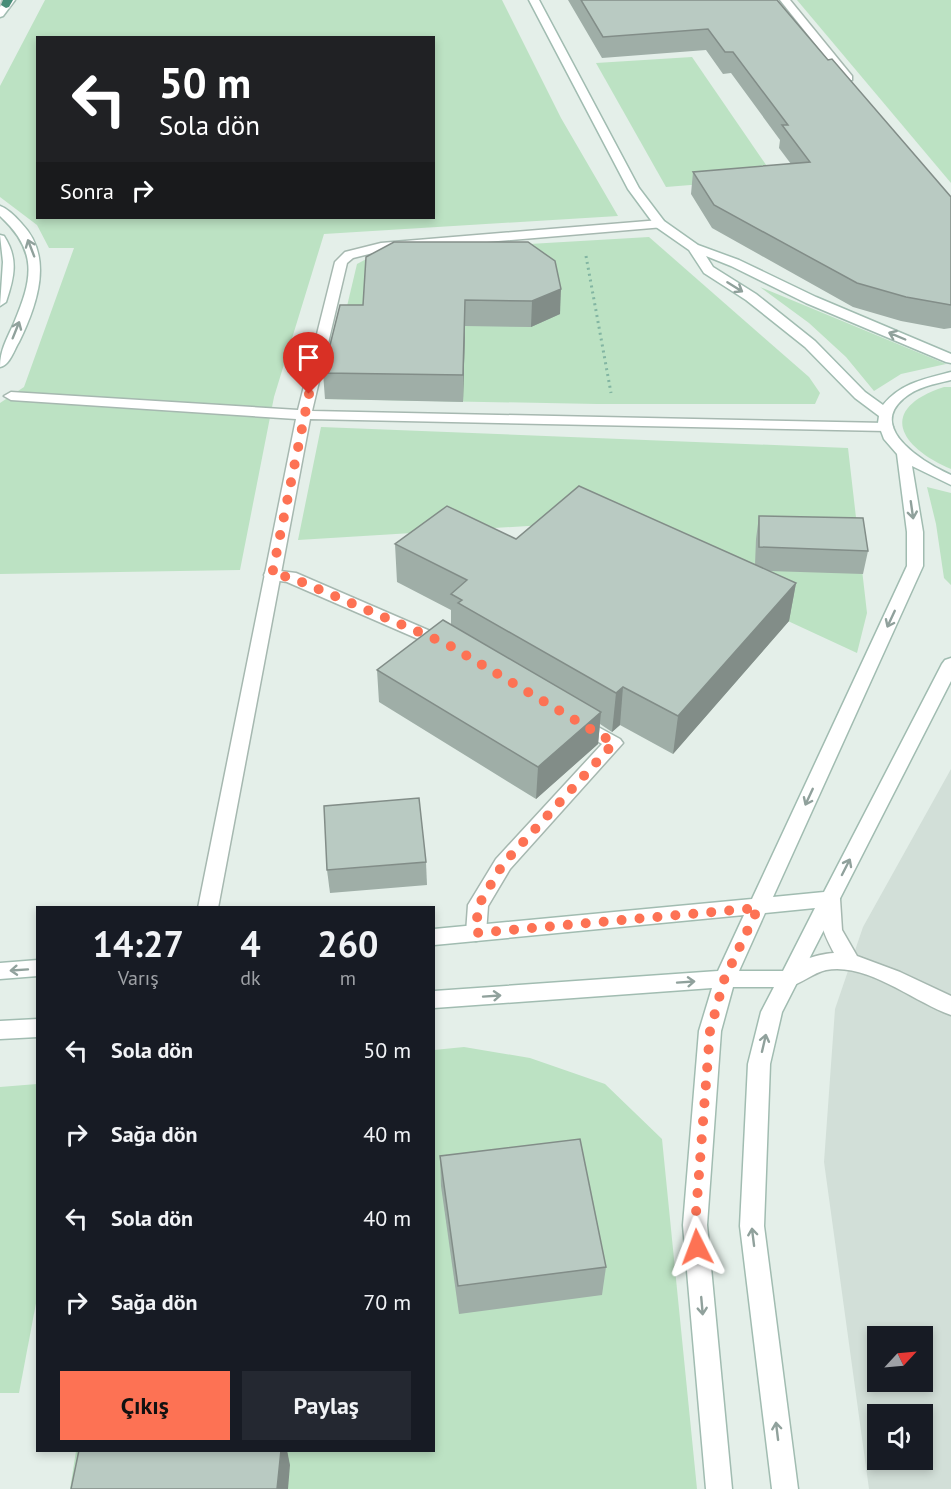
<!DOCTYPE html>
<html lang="tr">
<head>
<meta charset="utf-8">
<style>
  :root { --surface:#171b24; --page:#242831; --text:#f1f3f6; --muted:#9ea1a6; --accent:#fd7254 }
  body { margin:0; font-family:"PT Sans",sans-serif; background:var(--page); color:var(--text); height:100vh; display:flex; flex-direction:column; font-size:22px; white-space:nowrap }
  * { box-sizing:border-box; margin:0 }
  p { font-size:20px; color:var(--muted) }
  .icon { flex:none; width:33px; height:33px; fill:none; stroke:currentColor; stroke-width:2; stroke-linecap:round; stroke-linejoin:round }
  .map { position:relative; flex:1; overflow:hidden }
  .drawer { position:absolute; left:36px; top:906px; width:399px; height:546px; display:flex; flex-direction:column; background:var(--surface); border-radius:0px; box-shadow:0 3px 9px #0003 }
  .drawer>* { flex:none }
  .top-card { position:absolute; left:36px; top:36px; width:399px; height:183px; border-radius:0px; box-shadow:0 3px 9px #0003; background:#202124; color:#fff; overflow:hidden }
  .needle { width:39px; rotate:64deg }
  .controls { position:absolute; left:867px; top:1326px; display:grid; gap:12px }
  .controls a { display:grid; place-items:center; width:66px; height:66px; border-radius:0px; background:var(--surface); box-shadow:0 3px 9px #0003; font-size:30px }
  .pin { position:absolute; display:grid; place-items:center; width:51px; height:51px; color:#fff; margin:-62px -26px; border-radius:50% 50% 50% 0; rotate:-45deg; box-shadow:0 0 6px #0007 }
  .pin .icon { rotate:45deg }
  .me { position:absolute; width:66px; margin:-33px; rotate:357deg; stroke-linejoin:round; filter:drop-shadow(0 0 4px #0008) }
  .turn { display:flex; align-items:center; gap:21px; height:126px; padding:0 24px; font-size:27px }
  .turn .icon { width:78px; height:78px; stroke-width:2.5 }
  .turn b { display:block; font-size:42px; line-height:51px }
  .then { display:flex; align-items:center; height:57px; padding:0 24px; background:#0003; gap:12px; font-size:22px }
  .eta { display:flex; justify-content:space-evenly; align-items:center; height:102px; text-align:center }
  .eta b { font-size:36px; font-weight:600; line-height:42px }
  .cta { display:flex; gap:12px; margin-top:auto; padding:12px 24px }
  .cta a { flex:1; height:69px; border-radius:0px; background:var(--accent); color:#111; font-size:24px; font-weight:600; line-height:69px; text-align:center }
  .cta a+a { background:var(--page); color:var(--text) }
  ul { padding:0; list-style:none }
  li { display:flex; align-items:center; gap:18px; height:84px; padding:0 24px }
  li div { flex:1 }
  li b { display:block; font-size:22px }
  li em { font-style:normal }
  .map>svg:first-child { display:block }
  .built { fill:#d2dfd8; fill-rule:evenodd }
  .green { fill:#bce2c3; fill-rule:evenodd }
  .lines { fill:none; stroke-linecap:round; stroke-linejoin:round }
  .service-casing { stroke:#a6b8b0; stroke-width:3 }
  .minor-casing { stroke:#a6b8b0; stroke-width:3 }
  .secondary-casing { stroke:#a1bcb1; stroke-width:3 }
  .trunk-casing { stroke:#c1cac7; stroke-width:3 }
  .path { stroke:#82b5a2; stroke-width:3; stroke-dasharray:2 4; stroke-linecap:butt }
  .service { fill:#fff; fill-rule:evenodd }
  .minor { fill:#fff; fill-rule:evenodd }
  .secondary { fill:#fff; fill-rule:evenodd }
  .trunk { fill:#488d78; fill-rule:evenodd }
  .wall { fill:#9faea7 }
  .shaded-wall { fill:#828d88 }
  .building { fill:#b9cac2; stroke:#828d88; stroke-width:1.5 }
  .oneway { stroke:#90a19c }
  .route { stroke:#fd7254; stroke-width:10; stroke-dasharray:0 18 }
</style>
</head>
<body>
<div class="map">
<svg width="951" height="1489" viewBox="0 0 951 1489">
  <rect width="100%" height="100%" fill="#e4efe9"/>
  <path class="built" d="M951 769V1489H869L824 1162 835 1009 863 927ZM878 1336H922V1382H878ZM878 1414H922V1460H878Z"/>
  <g class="green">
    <path d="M45 0H502L561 118 618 216 324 234 274 397 240 570 0 574V403L24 387 74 248H49L37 225 0 197V86ZM38 38H434V218H38Z"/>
    <polygon points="797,0 951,0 951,183"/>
    <polygon points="692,57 775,178 666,187 596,63"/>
    <polygon points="649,237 809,377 820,393 815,404 597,404 325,399 357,264 372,256 390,252"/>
    <polygon points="760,287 946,364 901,374 874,391 846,357 809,323"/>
    <path d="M944 387H951V469C899 447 877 409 944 387Z"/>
    <polygon points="321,427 848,448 867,613 857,653 577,523 298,540"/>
    <polygon points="927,487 951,493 951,585 944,578 936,524"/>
    <polygon points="464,1047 530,1058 605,1084 662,1139 697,1489 70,1489 76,1451 434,1450 434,1050"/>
    <polygon points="37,1084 37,1298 19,1393 0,1393 0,1087"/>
  </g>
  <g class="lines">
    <g class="service-casing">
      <g id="service">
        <polygon points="272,570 296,573 451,640 453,644 451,648 439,648 287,582 266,579 264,575 266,571"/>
        <polygon points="578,716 620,739 623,743 510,869 488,906 486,933 483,939 476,941 469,939 466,933 468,905 496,859 602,744 572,726 569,722 572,718"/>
        <path d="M830 891 837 894 840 899 842 930 857 956 900 972 951 996V1015C914 1002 867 962 826 970 813 973 802 983 789 987L782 985 779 979C787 963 817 954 834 953 825 936 813 912 823 894Z"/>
      </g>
    </g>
    <g class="minor-casing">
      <g id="minor">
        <polygon points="780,0 790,0 852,76 852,80 844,80"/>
        <polygon points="660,220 664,221 664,227 381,251 353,258 347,263 312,411 886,423 893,427 886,431 310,419 218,908 198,908 296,419 11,400 4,396 11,392 298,410 335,262 345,252 381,243"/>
      </g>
    </g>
    <g class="secondary-casing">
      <g id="secondary">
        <polygon points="5,0 15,0 3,16 0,17 0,7"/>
        <path d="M529 0H539L639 188 664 221 698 245 739 260 816 297 951 354V363L946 362 806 303 731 266 706 256 713 267 756 294 815 341 865 392 883 405C901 383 924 379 951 372V380C935 384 916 387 903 399 867 430 927 464 951 475V485L912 466 923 532V566L773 897 824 892 942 664 945 660 951 658V681L782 1012 770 1064 764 1226 798 1489H772L740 1226 748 1064 761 1012 774 987H733L721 1031 707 1225 732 1489H706L683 1225 699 1031 712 988 434 1008V991L718 971 744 915 434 945V929L752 899 907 566V532L897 454 884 439 878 423 879 416 855 398 805 347 746 300 704 273 689 250 656 227 628 189ZM815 908 783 971H739L765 913Z"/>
        <path d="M0 206C8 209 16 217 22 224 54 257 37 305 19 342 14 350 10 365 0 367 0 350 7 339 14 323 33 278 38 251 0 216Z"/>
        <path d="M0 235 4 236C19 259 14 278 6 302L0 306 3 262Z"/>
        <polygon points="38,960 38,976 0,979 0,963"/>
        <polygon points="38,1019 38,1037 0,1039 0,1021"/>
      </g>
    </g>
    <g class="trunk-casing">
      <polygon id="trunk" points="3,0 13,0 9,7 6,8 1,5"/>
    </g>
    <polyline class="path" points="586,256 611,393"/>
    <use href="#service" class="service"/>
    <use href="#minor" class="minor"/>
    <use href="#secondary" class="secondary"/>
    <use href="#trunk" class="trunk"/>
  </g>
  <g class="wall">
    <polygon points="568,0 777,0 828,60 951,197 951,328 944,329 901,321 853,307 712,228 691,194 693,172 791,164 779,148 780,140 731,73 723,74 706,50 602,58"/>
    <polygon points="528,242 560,314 531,327 465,326 463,402 325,399 323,373 363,305"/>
    <polygon points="759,516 868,551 863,574 769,571 796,583 789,621 673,754 620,725 612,732 600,724 598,744 536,799 379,702 377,670 451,625 451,610 397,582 395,544 516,539 755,565 756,539"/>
    <polygon points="426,862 427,885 330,893 327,870"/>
    <polygon points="440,1156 606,1267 602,1295 459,1314 441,1186"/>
  </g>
  <g class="shaded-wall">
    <polygon points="561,289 560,314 531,327 532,301"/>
    <polygon points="465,300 465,326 463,402 463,375"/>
    <polygon points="796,583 789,621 673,754 678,716"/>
    <polygon points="623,687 620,725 612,732 616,693"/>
    <polygon points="601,712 598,744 536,799 538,767"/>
    <polygon points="281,1450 287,1450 290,1465 288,1489 277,1489"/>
  </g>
  <g class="building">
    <polygon points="581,0 777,0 828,60 832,59 951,197 951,305 906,297 857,283 714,205 693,172 810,162 782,125 788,125 733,52 725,52 708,29 603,37"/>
    <polygon points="394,242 528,242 555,261 561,289 532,301 465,300 463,375 323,373 340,305 363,305 366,257"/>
    <polygon points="579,486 796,583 678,716 623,687 616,693 458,603 462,600 451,594 467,580 395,544 447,506 516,539"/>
    <polygon points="759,516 863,518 868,551 759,547"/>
    <polygon points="443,620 601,712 538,767 377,670"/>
    <polygon points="419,798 426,862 327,870 324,806"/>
    <polygon points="580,1139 606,1267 458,1286 440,1156"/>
    <polygon points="79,1450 281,1450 277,1489 71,1489"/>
  </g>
  <defs><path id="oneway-shaft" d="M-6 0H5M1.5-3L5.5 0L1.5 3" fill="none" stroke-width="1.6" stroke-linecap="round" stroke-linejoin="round" transform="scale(1.5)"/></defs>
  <g class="oneway">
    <use href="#oneway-shaft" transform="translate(31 248) rotate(-111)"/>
    <use href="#oneway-shaft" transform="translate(735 287) rotate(32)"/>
    <use href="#oneway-shaft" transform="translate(16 330) rotate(-68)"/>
    <use href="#oneway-shaft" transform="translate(897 336) rotate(-157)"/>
    <use href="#oneway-shaft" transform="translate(912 510) rotate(82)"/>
    <use href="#oneway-shaft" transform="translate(891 619) rotate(115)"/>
    <use href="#oneway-shaft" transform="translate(809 797) rotate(115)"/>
    <use href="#oneway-shaft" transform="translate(846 867) rotate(-63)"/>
    <use href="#oneway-shaft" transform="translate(19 970) rotate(176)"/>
    <use href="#oneway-shaft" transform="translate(686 982) rotate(-4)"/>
    <use href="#oneway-shaft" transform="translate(492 996) rotate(-4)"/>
    <use href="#oneway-shaft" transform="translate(764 1043) rotate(-77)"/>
    <use href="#oneway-shaft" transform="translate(753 1237) rotate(-97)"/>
    <use href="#oneway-shaft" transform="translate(702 1306) rotate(85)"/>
    <use href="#oneway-shaft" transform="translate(777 1431) rotate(-97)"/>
  </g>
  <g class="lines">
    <polyline class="route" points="309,394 272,575 290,577 447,644 614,743 503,864 478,906 476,933 758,908 724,980 710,1031 695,1226 697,1247"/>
  </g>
</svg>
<div class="controls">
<a><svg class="needle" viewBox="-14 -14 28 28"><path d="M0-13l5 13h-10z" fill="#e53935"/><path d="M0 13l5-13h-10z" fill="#9ea1a6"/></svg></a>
<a><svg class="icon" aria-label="sound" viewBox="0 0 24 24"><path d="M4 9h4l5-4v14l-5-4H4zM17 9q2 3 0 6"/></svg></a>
</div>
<div class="pin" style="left:309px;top:394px;background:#d93025"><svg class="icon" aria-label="arrive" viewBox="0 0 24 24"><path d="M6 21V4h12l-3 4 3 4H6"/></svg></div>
<svg class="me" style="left:697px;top:1247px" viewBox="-20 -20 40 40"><path d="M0-17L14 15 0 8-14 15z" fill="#fd7254" stroke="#fff" stroke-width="4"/></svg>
<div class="top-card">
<div class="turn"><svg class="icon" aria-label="left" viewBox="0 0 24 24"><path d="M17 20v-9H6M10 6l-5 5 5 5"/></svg><div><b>50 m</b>Sola dön</div></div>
<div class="then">Sonra<svg class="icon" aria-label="right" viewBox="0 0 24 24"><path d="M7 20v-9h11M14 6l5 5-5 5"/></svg></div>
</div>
<section class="drawer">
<div class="eta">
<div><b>14:27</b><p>Varış</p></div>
<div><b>4</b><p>dk</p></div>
<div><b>260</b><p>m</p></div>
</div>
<ul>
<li><svg class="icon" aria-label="left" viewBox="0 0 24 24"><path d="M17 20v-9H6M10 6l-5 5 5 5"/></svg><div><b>Sola dön</b></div><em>50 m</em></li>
<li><svg class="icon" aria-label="right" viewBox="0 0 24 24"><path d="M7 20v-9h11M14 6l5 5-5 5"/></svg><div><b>Sağa dön</b></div><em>40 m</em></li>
<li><svg class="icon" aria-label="left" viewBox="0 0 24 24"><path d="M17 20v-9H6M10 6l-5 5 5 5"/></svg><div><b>Sola dön</b></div><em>40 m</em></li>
<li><svg class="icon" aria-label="right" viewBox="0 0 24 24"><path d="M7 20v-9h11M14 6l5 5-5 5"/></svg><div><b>Sağa dön</b></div><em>70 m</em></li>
</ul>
<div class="cta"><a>Çıkış</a><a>Paylaş</a></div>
</section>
</div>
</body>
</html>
